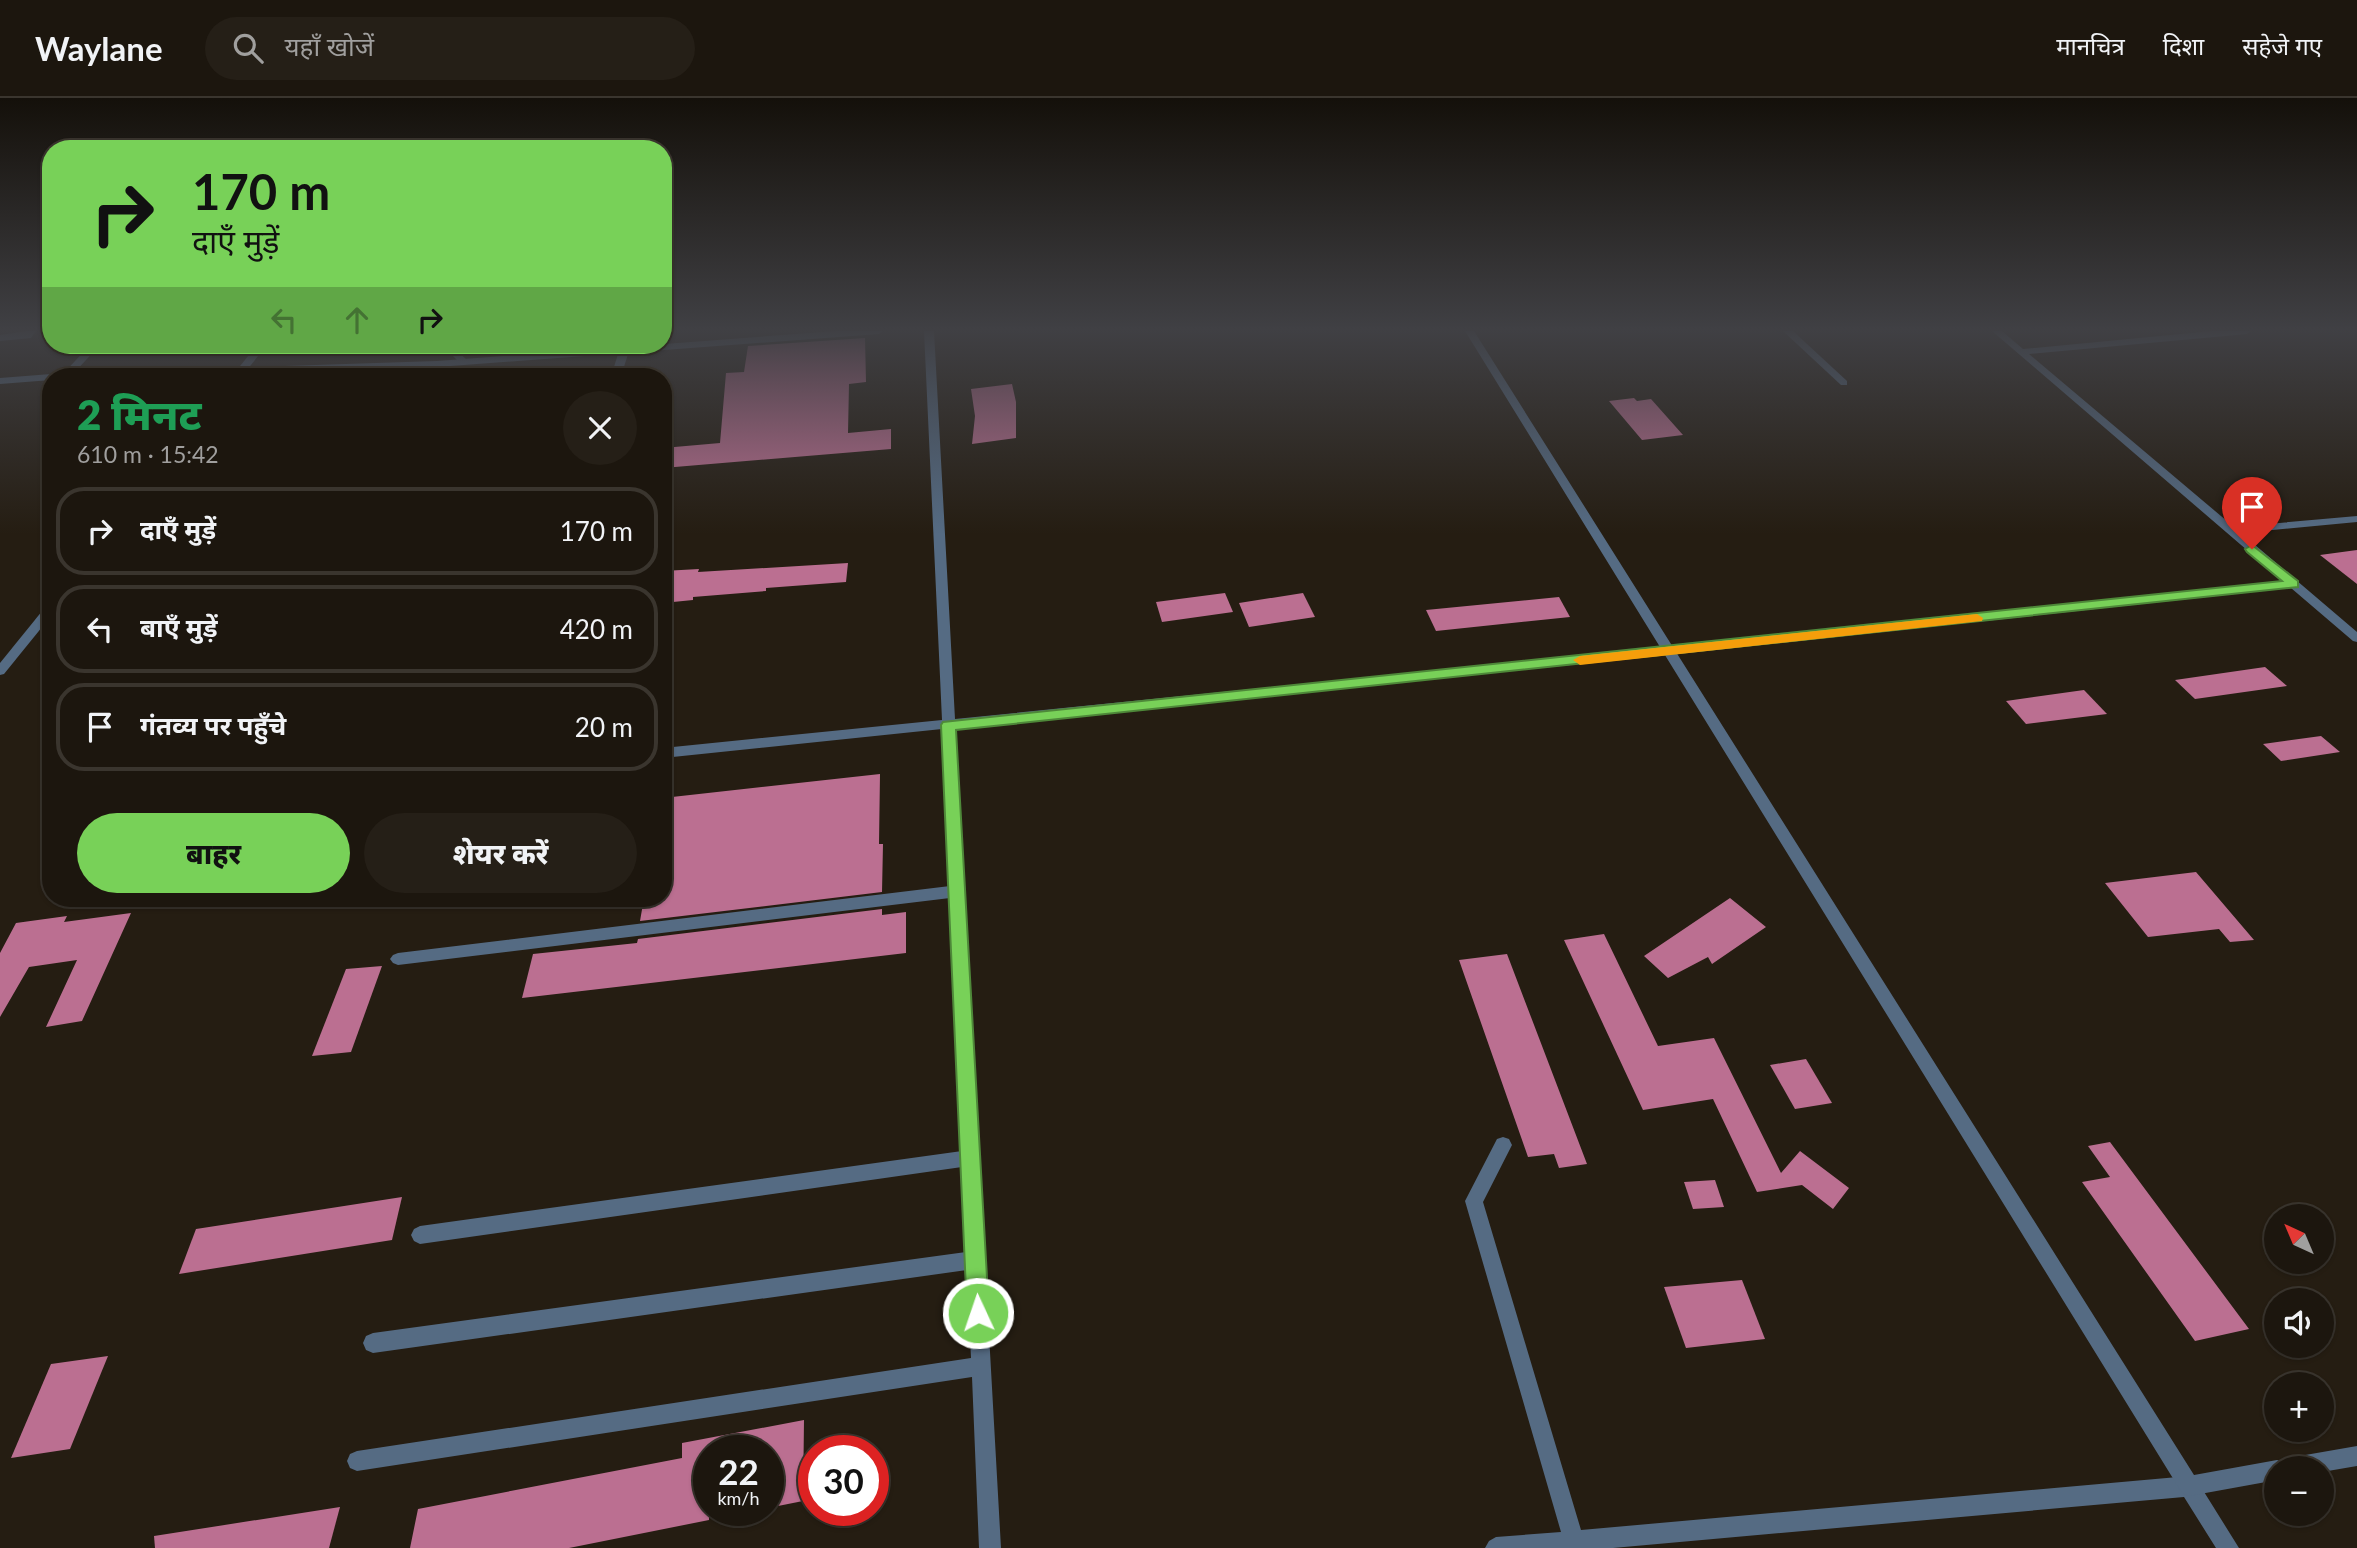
<!DOCTYPE html>
<html lang="hi">
<head>
<meta charset="utf-8">
<style>
  :root { --surface:#1c160e; --page:#251f17; --text:#f1f3f6; --muted:#a09f9e; --line:#3a352e; --accent:#78d158 }
  body { margin:0; font-family:Lato,"Noto Sans Devanagari",sans-serif; background:var(--page); color:var(--text); height:100vh; display:flex; flex-direction:column; font-size:26px; white-space:nowrap }
  * { box-sizing:border-box; margin:0 }
  p { font-size:23px; color:var(--muted) }
  .icon { flex:none; width:38px; height:38px; fill:none; stroke:currentColor; stroke-width:2; stroke-linecap:round; stroke-linejoin:round }
  .map { position:relative; flex:1; overflow:hidden }
  .drawer { position:absolute; left:42px; top:270px; width:630px; height:539px; display:flex; flex-direction:column; background:var(--surface); border-radius:28px; box-shadow:0 2px 5px #0004,0 0 0 2px var(--line) }
  .drawer>* { flex:none }
  .guide { position:absolute; left:42px; top:42px; width:630px; height:214px; border-radius:28px; box-shadow:0 2px 5px #0004,0 0 0 2px var(--line); background:#78d158; color:#111; overflow:hidden }
  .needle { width:46px; rotate:316deg }
  .fabs { position:absolute; left:2264px; top:1106px; display:grid; gap:14px }
  .fabs a { display:grid; place-items:center; width:70px; height:70px; border-radius:50%; background:var(--surface); box-shadow:0 2px 5px #0004,0 0 0 2px var(--line); font-size:35px }
  .speed { position:absolute; left:693px; top:1337px; display:flex; gap:14px; font-size:35px; font-weight:700; text-align:center }
  .speed>* { display:grid; place-content:center; width:91px; height:91px; border-radius:50%; background:var(--surface); box-shadow:0 2px 5px #0004,0 0 0 2px var(--line); line-height:1 }
  .speed small { font-size:18px; font-weight:400 }
  .speed .limit { border:10px solid #d22; background:#fff; color:#111 }
  .pin { position:absolute; display:grid; place-items:center; width:60px; height:60px; color:#fff; margin:-72px -30px; border-radius:50% 50% 50% 0; rotate:-45deg; box-shadow:0 0 7px #0007 }
  .pin .icon { rotate:45deg }
  .me { position:absolute; width:77px; margin:-38px; rotate:357deg; stroke-linejoin:round; filter:drop-shadow(0 0 5px #0008) }
  .turn { display:flex; align-items:center; gap:24px; height:147px; padding:0 35px; font-size:32px }
  .turn .icon { width:91px; height:91px; stroke-width:2.5 }
  .turn b { display:block; font-size:49px; line-height:60px }
  .lanes { display:flex; align-items:center; height:66px; padding:0 35px; background:#0003; justify-content:center; gap:35px; direction:ltr }
  .lanes .off { opacity:.35 }
  .round { display:grid; place-items:center; flex:none; width:74px; height:74px; border-radius:37px; background:var(--page) }
  .summary { display:flex; align-items:center; justify-content:space-between; height:119px; padding:0 35px }
  h1 { font-size:42px; font-weight:800; line-height:52px; color:#1e9e55 }
  .action { display:flex; gap:14px; margin-top:auto; padding:14px 35px }
  .action a { flex:1; height:80px; border-radius:42px; background:var(--accent); color:#111; font-size:28px; font-weight:800; line-height:80px; text-align:center }
  .action a+a { background:var(--page); color:var(--text) }
  ul { padding:0; list-style:none }
  li { display:flex; align-items:center; gap:21px; height:88px; margin:0 14px 10px; padding:0 21px; border:4px solid var(--line); border-radius:28px }
  li div { flex:1 }
  li b { display:block; font-size:26px }
  li em { font-style:normal }
  header { display:flex; align-items:center; gap:42px; box-sizing:border-box; height:98px; padding:0 35px; background:var(--surface); border-bottom:2px solid var(--line) }
  header strong { font-size:33px }
  nav { display:flex; gap:38px; margin-inline-start:auto; font-size:24px }
  .search { width:490px; height:63px; background:var(--page); display:flex; align-items:center; gap:18px; box-sizing:border-box; padding:0 24px; border-radius:38px; color:var(--muted); font-size:26px }
  .map>svg:first-child { display:block }
  .building { fill:#bb6f91 }
  .lines { fill:none; stroke-linecap:round; stroke-linejoin:round }
  .minor { fill:#556b83; fill-rule:evenodd }
  .tertiary { fill:#556b83; fill-rule:evenodd }
  .route { fill:#78d158; stroke:#4e8839; stroke-width:2 }
  .slow { fill:#f59e0b }
</style>
</head>
<body>
<header>
<strong>Waylane</strong>
<div class="search"><svg class="icon" aria-label="search" viewBox="0 0 24 24"><circle cx="10" cy="10" r="6"/><path d="M15 15l6 6"/></svg>यहाँ खोजें</div>
<nav><a>मानचित्र</a><a>दिशा</a><a>सहेजे गए</a></nav>
</header>
<div class="map">
<svg width="2357" height="1450" viewBox="0 0 2357 1450">
  <rect width="100%" height="100%" fill="#251d12"/>
  <g class="building">
    <polygon points="865,240 866,284 849,286 848,335 891,331 891,351 663,370 663,350 720,345 726,275 744,274 748,248"/>
    <polygon points="1012,286 1016,304 1016,340 972,346 975,318 971,291"/>
    <polygon points="1634,300 1637,303 1651,301 1683,337 1642,342 1609,303"/>
    <polygon points="2357,452 2357,486 2320,457"/>
    <polygon points="848,465 846,484 766,490 766,493 693,499 693,502 663,505 663,473 699,471 698,474"/>
    <polygon points="1225,495 1233,514 1162,524 1156,504"/>
    <polygon points="1303,495 1315,519 1249,529 1239,505"/>
    <polygon points="1559,499 1570,519 1436,533 1426,512"/>
    <polygon points="2265,569 2287,588 2195,601 2175,582"/>
    <polygon points="2084,592 2107,616 2026,626 2006,603"/>
    <polygon points="2321,638 2340,654 2281,663 2263,646"/>
    <polygon points="880,676 879,746 883,746 882,794 640,823 644,800 663,800 663,700"/>
    <polygon points="2196,774 2254,842 2230,844 2219,831 2148,839 2105,785"/>
    <polygon points="1730,800 1766,829 1712,866 1708,859 1668,880 1644,858"/>
    <polygon points="882,811 882,817 906,814 906,855 522,900 533,856 637,845 638,841"/>
    <polygon points="131,815 82,923 46,929 77,862 29,869 0,919 0,855 16,825 67,818 64,824"/>
    <polygon points="1604,836 1658,948 1714,940 1781,1075 1800,1053 1849,1090 1833,1111 1802,1087 1757,1094 1713,1001 1643,1012 1564,842"/>
    <polygon points="1507,856 1587,1066 1559,1070 1554,1056 1528,1059 1459,862"/>
    <polygon points="382,868 351,954 312,958 346,871"/>
    <polygon points="1806,961 1832,1005 1795,1011 1770,967"/>
    <polygon points="2110,1044 2249,1231 2195,1243 2082,1084 2110,1079 2088,1048"/>
    <polygon points="1715,1082 1724,1109 1693,1111 1684,1084"/>
    <polygon points="402,1099 392,1142 179,1176 196,1131"/>
    <polygon points="1742,1182 1765,1241 1686,1250 1664,1189"/>
    <polygon points="108,1258 70,1351 11,1360 51,1266"/>
    <polygon points="804,1322 803,1403 768,1410 768,1353 709,1353 709,1422 569,1450 410,1450 418,1411 682,1360 682,1345"/>
    <polygon points="340,1409 329,1450 155,1450 154,1438"/>
  </g>
  <g class="lines">
    <g class="minor">
      <polygon points="27,233 36,233 31,240 0,243 0,237"/>
      <polygon points="924,233 934,233 955,621 1668,549 2283,483 1992,233 2002,233 2023,251 2212,233 2251,233 2247,236 2029,256 2234,429 2357,418 2357,424 2241,435 2357,534 2357,544 2353,543 2291,490 1668,557 955,630 1001,1450 979,1450 972,1279 357,1373 350,1370 347,1363 350,1356 357,1353 971,1260 967,1172 373,1255 366,1252 363,1245 366,1238 373,1235 966,1154 962,1069 420,1146 414,1143 411,1137 414,1131 420,1128 962,1053 950,800 398,867 393,865 390,861 393,857 398,855 950,788 942,631 663,660 663,650 942,622"/>
      <polygon points="1783,233 1793,233 1847,283 1847,287 1841,287"/>
      <polygon points="90,247 100,247 71,278 61,278"/>
      <polygon points="257,247 267,247 242,278 232,278"/>
      <polygon points="442,247 451,247 469,264 461,266"/>
      <polygon points="621,247 631,247 621,278 611,278"/>
      <polygon points="51,506 51,518 4,576 0,577 0,565 47,507"/>
      <polygon points="1503,1039 1509,1041 1512,1047 1483,1104 1581,1432 2189,1378 2196,1381 2239,1450 2216,1450 2184,1399 1613,1450 1485,1450 1489,1443 1496,1439 1561,1434 1465,1103 1497,1041"/>
    </g>
    <g class="tertiary">
      <polygon points="836,233 883,233 879,236 437,269 147,278 61,278 66,275 437,263"/>
      <polygon points="1465,233 1474,233 2194,1377 2277,1362 2281,1363 2288,1360 2357,1348 2357,1368 2322,1374 2322,1370 2277,1370 2277,1382 2189,1398 2182,1395"/>
      <polygon points="51,276 55,278 51,278 51,282 0,286 0,280"/>
    </g>
  </g>
  <linearGradient id="sky" x2="0" y2="1"><stop stop-color="#14100a"/><stop offset="0.53" stop-color="#404044"/><stop offset="1" stop-color="#404044" stop-opacity="0"/></linearGradient>
  <rect width="2357" height="436" fill="url(#sky)"/>
  <polygon class="route" points="2252,447 2298,483 2298,489 956,632 989,1215 986,1223 978,1226 971,1223 967,1215 941,627 943,624 2282,483 2247,454 2245,451"/>
  <polygon class="slow" points="1977,516 1983,520 1982,523 1580,567 1573,562 1580,558"/>
</svg>
<div class="fabs">
<a><svg class="needle" viewBox="-14 -14 28 28"><path d="M0-13l5 13h-10z" fill="#e53935"/><path d="M0 13l5-13h-10z" fill="#a09f9e"/></svg></a>
<a><svg class="icon" aria-label="sound" viewBox="0 0 24 24"><path d="M4 9h4l5-4v14l-5-4H4zM17 9q2 3 0 6"/></svg></a>
<a>+</a>
<a>−</a>
</div>
<div class="speed"><div>22<small>km/h</small></div><div class="limit">30</div></div>
<div class="pin" style="left:2252px;top:451px;background:#d93025"><svg class="icon" aria-label="arrive" viewBox="0 0 24 24"><path d="M6 21V4h12l-3 4 3 4H6"/></svg></div>
<svg class="me" style="left:978px;top:1215px" viewBox="-20 -20 40 40"><circle r="17" fill="#78d158" stroke="#fff" stroke-width="3"/><path d="M0-11L8 9 0 5-8 9z" fill="#fff"/></svg>
<div class="guide">
<div class="turn"><svg class="icon" aria-label="right" viewBox="0 0 24 24"><path d="M7 20v-9h11M14 6l5 5-5 5"/></svg><div><b>170 m</b>दाएँ मुड़ें</div></div>
<div class="lanes"><svg class="icon off" aria-label="left" viewBox="0 0 24 24"><path d="M17 20v-9H6M10 6l-5 5 5 5"/></svg><svg class="icon off" aria-label="ahead" viewBox="0 0 24 24"><path d="M12 20V5M6 11l6-6 6 6"/></svg><svg class="icon" aria-label="right" viewBox="0 0 24 24"><path d="M7 20v-9h11M14 6l5 5-5 5"/></svg></div>
</div>
<section class="drawer">
<div class="summary"><div><h1>2 मिनट</h1><p>610 m · 15:42</p></div><a class="round"><svg class="icon" aria-label="close" viewBox="0 0 24 24"><path d="M6 6l12 12M18 6L6 18"/></svg></a></div>
<ul>
<li><svg class="icon" aria-label="right" viewBox="0 0 24 24"><path d="M7 20v-9h11M14 6l5 5-5 5"/></svg><div><b>दाएँ मुड़ें</b></div><em>170 m</em></li>
<li><svg class="icon" aria-label="left" viewBox="0 0 24 24"><path d="M17 20v-9H6M10 6l-5 5 5 5"/></svg><div><b>बाएँ मुड़ें</b></div><em>420 m</em></li>
<li><svg class="icon" aria-label="arrive" viewBox="0 0 24 24"><path d="M6 21V4h12l-3 4 3 4H6"/></svg><div><b>गंतव्य पर पहुँचे</b></div><em>20 m</em></li>
</ul>
<div class="action"><a>बाहर</a><a>शेयर करें</a></div>
</section>
</div>
</body>
</html>
